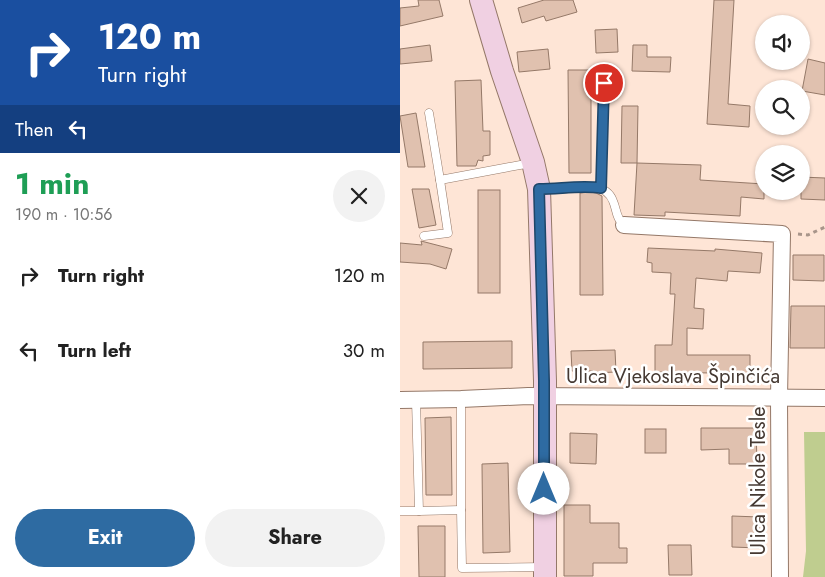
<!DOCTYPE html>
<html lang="en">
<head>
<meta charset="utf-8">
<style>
  :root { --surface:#fff; --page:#f2f2f2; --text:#222; --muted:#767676; --accent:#2e6ba2 }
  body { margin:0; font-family:Jost,sans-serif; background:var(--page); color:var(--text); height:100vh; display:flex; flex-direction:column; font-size:19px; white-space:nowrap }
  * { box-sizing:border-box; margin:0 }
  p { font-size:16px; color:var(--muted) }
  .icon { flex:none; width:28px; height:28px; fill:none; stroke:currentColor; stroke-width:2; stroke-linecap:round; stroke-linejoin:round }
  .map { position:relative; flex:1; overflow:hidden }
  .panel { display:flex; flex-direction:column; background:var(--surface); width:400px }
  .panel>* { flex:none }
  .hud { background:#1a4fa0; color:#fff; overflow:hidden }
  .tools { position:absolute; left:355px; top:15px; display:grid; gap:10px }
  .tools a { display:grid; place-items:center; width:55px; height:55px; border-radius:50%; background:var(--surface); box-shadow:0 1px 4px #0004; font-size:25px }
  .pin { position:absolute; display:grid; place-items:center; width:42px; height:42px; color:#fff; margin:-21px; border:2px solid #fff; border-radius:50%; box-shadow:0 1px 5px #0007 }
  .me { position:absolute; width:55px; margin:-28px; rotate:0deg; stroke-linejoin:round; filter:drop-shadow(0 0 4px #0008) }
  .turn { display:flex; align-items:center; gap:18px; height:105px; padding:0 15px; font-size:22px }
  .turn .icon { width:65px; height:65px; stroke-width:2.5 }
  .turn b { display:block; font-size:35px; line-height:42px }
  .then { display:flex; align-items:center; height:48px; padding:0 15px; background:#0003; gap:10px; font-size:19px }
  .round { display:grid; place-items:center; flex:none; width:52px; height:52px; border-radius:26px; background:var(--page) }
  .headline { display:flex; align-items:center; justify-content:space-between; height:85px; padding:0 15px }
  h1 { font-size:30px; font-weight:700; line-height:38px; color:#1e9e55 }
  .cta { display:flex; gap:10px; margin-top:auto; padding:10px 15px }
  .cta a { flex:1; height:58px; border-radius:30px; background:var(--accent); color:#fff; font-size:20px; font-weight:700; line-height:58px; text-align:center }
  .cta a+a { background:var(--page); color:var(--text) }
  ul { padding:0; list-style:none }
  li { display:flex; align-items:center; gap:15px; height:75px; padding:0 15px }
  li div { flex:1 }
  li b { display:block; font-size:19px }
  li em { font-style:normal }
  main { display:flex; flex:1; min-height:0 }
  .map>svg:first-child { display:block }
  .green { fill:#bfcd8f }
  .building { fill:#e0c1af; stroke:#957968 }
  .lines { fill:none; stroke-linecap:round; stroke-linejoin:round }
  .lane-casing { stroke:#947868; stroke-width:9 }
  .street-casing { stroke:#947868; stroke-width:18 }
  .secondary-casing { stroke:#947868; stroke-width:24 }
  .path { stroke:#a8958a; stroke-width:3; stroke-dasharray:4 4; stroke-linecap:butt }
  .lane { stroke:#fff; stroke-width:8 }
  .street { stroke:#fff; stroke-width:16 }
  .secondary { stroke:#f0d0e2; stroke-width:22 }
  .route-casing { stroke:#1e4669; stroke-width:12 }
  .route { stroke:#2e6ba2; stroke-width:9 }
  .labels { text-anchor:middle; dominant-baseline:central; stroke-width:5; stroke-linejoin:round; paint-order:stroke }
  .street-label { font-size:20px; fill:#453932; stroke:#fff }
</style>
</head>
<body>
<main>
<section class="panel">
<div class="hud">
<div class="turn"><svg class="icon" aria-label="right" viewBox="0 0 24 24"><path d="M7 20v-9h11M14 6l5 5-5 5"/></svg><div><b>120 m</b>Turn right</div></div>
<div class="then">Then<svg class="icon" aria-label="left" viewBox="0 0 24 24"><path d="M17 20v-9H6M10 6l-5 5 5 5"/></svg></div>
</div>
<div class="headline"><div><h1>1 min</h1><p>190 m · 10:56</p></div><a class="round"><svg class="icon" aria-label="close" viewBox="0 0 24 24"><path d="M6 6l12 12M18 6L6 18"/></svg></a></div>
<ul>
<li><svg class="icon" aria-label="right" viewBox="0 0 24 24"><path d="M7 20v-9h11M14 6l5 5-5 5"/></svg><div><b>Turn right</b></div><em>120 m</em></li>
<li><svg class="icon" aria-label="left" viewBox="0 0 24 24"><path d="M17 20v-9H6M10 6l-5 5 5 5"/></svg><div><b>Turn left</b></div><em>30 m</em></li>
</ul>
<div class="cta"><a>Exit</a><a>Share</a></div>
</section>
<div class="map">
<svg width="425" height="577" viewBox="0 0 425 577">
  <rect width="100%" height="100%" fill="#fee5d6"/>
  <polygon class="green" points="404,432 425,432 425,577 403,577 406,551"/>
  <g class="building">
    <polygon points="18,0 39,0 43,16 0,26 0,8 19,6"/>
    <polygon points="144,0 173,0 177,12 146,21 144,16 122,23 118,8"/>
    <polygon points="314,0 334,0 328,104 350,106 349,127 307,124"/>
    <polygon points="217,29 218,52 196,53 195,30"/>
    <polygon points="30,45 32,61 0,64 0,49"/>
    <polygon points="233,45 247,45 247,57 271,57 270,72 232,71"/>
    <polygon points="148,49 150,69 119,72 117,52"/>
    <polygon points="408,59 425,63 425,95 402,91"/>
    <polygon points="168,70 191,70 191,173 169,173"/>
    <polygon points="81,80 83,131 90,131 90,155 83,156 83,161 78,160 76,166 57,166 55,81"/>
    <polygon points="222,106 238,106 237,163 221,163"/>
    <polygon points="16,113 25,167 8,167 0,116"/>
    <polygon points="237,163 301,165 300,180 364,184 364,199 341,197 340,216 265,212 265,216 234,215"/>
    <polygon points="401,177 425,178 425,200 401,199"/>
    <polygon points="12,189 29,189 36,225 19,228"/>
    <rect x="78" y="190" width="22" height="103"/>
    <polygon points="190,192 196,193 202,196 203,295 180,295 180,193"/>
    <polygon points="21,241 52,249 46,269 30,264 0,262 0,243 22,245"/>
    <polygon points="248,248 315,251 315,249 362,253 360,273 328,271 327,281 296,278 294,308 304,309 303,329 287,328 287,355 350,355 350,375 311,376 311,373 255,372 255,345 272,345 275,294 270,294 271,273 252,272 252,263 247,262"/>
    <polygon points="393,255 424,255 424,281 393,280"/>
    <polygon points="391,306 425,306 425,348 390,348"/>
    <polygon points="112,341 112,368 23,369 23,342"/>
    <polygon points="215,350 216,372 193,373 193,371 172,371 171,351"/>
    <polygon points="51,417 52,495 26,495 25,418"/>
    <polygon points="301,428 356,428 357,464 329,464 329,449 301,450"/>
    <rect x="245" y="429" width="21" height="24"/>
    <polygon points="170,433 197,434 196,464 170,463"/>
    <polygon points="108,463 110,552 83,553 82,464"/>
    <polygon points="164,505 190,505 190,523 219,523 219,548 227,548 227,563 193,563 193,576 164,576"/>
    <polygon points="332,516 359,517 359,548 332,547"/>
    <polygon points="18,526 45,526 45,577 19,577"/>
    <polygon points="268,545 291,545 292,575 269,575"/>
  </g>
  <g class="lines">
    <g class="lane-casing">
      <g id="lane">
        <polyline points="29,113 40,180 131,163"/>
        <polyline points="201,188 204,83"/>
        <path d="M141 189C147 189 154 189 161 189 178 188 205 180 213 201 217 210 216 219 224 225"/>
        <polyline points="24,236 48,233 40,180"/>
        <polyline points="61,399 61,510"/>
        <polyline points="0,511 19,511 16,400"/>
        <polyline points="19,511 61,510 62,568 144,567"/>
      </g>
    </g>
    <g class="street-casing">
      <g id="street">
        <polyline points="224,225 382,234 379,398 380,577"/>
        <polyline points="0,400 61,399 128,396 425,398"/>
      </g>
    </g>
    <g class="secondary-casing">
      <polyline id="secondary" points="81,0 102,71 133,162 139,189 145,381 145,577"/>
    </g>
    <polyline class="path" points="398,234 408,235 425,227"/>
    <use href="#lane" class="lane"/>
    <use href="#street" class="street"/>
    <use href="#secondary" class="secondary"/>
  </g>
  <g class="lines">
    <g class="route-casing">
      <path id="route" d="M144 489V381L139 189C160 189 181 185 201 188L204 83"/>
    </g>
    <use href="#route" class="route"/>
  </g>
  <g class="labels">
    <g class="street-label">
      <text x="273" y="376">Ulica Vjekoslava Špinčića</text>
      <text transform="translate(358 481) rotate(-90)">Ulica Nikole Tesle</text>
    </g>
  </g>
</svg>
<div class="tools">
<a><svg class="icon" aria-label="sound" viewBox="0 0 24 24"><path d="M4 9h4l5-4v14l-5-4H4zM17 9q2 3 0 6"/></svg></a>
<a><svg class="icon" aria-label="search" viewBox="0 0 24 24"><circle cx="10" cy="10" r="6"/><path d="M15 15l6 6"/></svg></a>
<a><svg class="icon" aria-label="layers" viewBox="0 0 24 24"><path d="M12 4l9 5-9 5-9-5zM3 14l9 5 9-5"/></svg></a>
</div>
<div class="pin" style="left:204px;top:83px;background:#d93025"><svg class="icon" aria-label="arrive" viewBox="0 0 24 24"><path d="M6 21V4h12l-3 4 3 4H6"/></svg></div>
<svg class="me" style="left:144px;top:489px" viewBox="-20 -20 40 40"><circle r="19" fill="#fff"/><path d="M0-13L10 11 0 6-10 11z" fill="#2e6ba2"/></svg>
</div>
</main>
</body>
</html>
